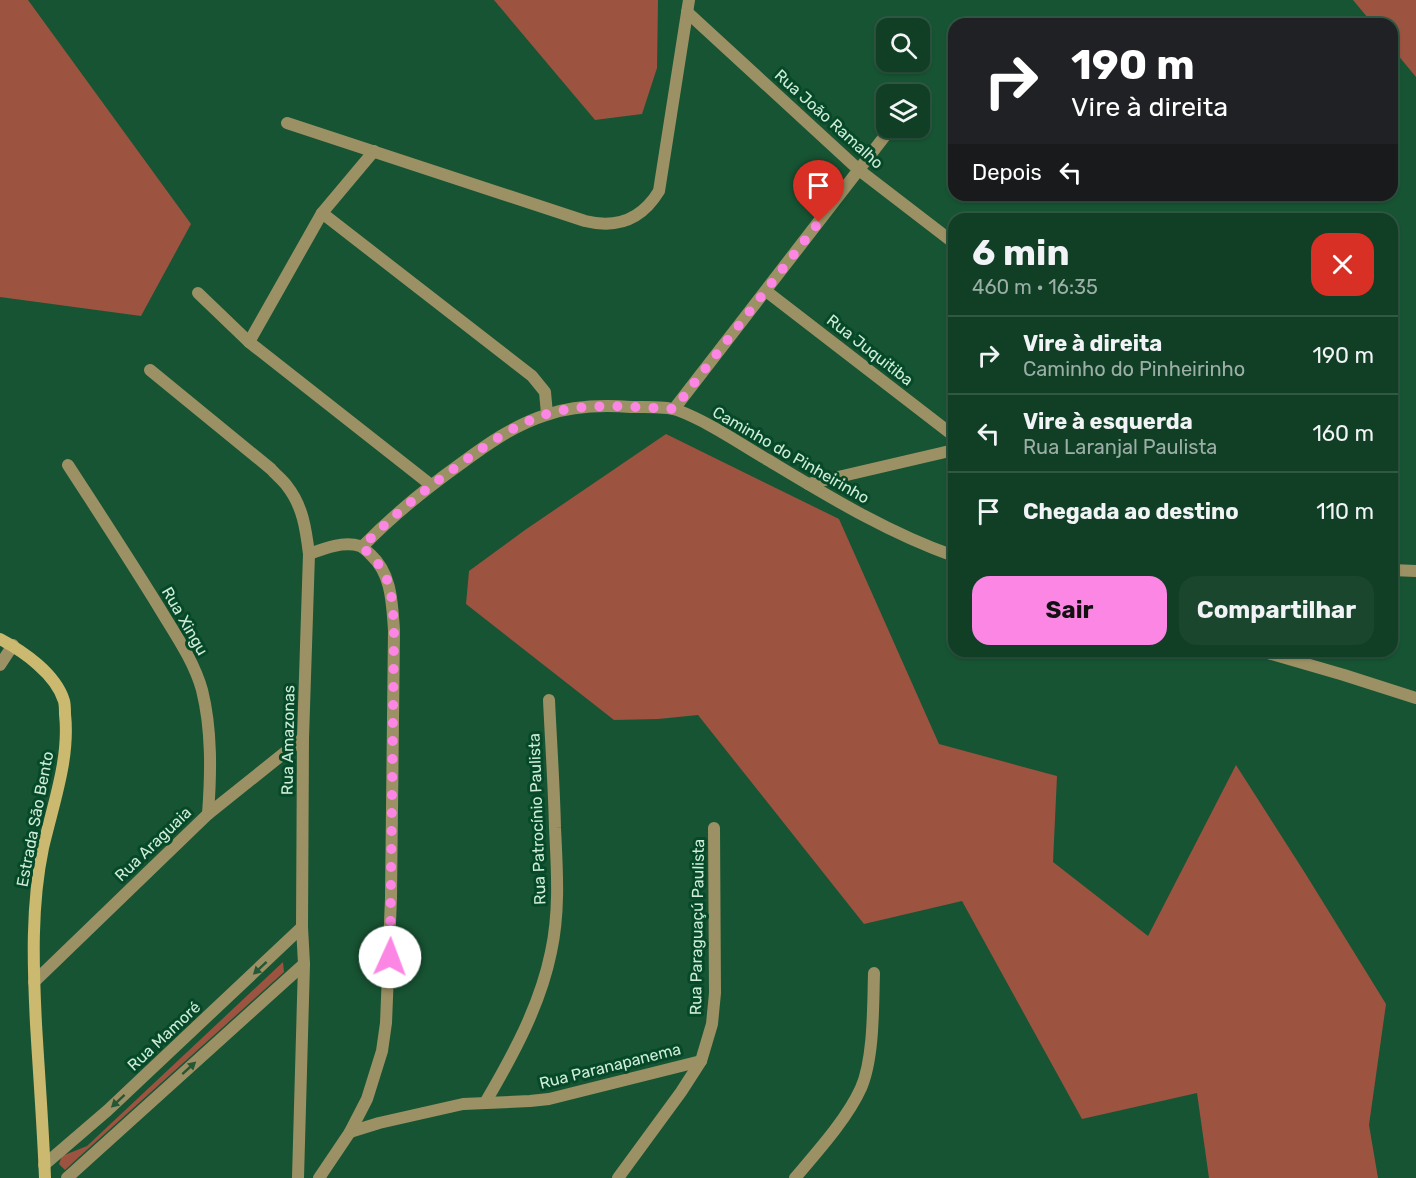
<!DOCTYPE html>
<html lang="pt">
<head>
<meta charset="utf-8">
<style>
  :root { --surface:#113f26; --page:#1a462e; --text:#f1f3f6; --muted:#9cafa7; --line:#305843; --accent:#fc86e4 }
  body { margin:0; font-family:Rubik,sans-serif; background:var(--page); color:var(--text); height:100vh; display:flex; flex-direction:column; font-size:22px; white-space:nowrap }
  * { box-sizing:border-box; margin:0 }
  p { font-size:20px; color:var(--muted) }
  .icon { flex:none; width:33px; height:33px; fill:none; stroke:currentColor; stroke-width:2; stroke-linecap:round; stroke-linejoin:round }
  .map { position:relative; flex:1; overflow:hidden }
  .panel { position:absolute; left:948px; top:213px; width:450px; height:444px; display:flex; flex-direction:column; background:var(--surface); border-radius:18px; box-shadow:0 2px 4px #0004,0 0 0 2px var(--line) }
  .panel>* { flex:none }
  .top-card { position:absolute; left:948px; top:18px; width:450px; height:183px; border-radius:18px; box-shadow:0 2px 4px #0004,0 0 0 2px var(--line); background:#202124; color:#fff; overflow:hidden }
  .controls { position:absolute; left:876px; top:18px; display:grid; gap:12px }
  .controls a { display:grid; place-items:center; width:54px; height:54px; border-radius:12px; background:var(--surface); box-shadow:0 2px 4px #0004,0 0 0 2px var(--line); font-size:30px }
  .pin { position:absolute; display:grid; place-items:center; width:51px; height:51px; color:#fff; margin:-62px -26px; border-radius:50% 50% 50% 0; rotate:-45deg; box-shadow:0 0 6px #0007 }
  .pin .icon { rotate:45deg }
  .me { position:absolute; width:66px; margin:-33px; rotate:2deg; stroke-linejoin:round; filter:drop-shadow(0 0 4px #0008) }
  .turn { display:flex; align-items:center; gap:21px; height:126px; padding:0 24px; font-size:27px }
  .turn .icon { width:78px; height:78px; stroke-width:2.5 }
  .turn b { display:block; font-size:42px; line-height:51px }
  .then { display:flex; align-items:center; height:57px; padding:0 24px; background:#0003; gap:12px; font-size:22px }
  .round { display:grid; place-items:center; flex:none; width:63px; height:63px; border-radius:18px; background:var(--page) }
  .head { display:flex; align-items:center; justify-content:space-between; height:102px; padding:0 24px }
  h1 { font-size:36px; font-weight:700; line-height:45px }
  .button { display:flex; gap:12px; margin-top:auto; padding:12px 24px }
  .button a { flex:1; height:69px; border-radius:18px; background:var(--accent); color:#111; font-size:24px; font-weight:700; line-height:69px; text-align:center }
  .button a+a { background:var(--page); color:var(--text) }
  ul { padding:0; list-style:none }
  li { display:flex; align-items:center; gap:18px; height:78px; padding:0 24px; border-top:2px solid var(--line) }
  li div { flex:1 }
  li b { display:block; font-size:22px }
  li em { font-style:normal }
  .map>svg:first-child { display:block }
  .green { fill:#9c5340 }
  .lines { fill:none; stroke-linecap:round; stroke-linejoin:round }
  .street { stroke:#9c9164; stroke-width:12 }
  .secondary { stroke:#ccb970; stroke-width:12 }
  .oneway { fill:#245735 }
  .route { stroke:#fc86e4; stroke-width:10; stroke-dasharray:0 18 }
  .labels { text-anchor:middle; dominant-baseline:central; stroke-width:6; stroke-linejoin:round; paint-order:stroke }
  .street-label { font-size:16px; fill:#cfedd9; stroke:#064929 }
</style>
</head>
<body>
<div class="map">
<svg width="1416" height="1178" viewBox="0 0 1416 1178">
  <rect width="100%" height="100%" fill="#175433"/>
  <g class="green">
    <polygon points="0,0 28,0 191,224 141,316 0,297"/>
    <polygon points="494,0 658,0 657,68 642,114 595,120"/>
    <polygon points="1353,0 1416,0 1416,77 1392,48 1392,24 1373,24"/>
    <polygon points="666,434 839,519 939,744 1057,776 1053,862 1148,936 1236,765 1305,873 1386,1004 1369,1125 1378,1178 1209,1178 1197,1093 1082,1119 962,901 864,924 698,715 658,719 614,720 466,604 469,571 525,530"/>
    <polygon points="283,962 284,972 79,1157 65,1170 59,1164 62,1156 87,1146"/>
  </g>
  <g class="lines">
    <g class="street">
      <polyline points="687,12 859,170 954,243"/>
      <path d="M287 123 585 221C617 229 642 219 659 191L689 0"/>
      <polyline points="322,213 532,376 545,392 547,414"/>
      <polyline points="766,291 954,436"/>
      <polyline points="198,293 249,342 431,485"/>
      <polyline points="249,342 322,213 374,151"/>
      <path d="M150 370 271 469C276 475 283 480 287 486 303 506 306 530 309 554L303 738 302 927 304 964 298 1178"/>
      <polyline points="674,409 891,128"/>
      <path d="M68 465C99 513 130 560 160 609 175 634 194 661 202 690 212 730 211 773 208 814"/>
      <polyline points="808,484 954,450"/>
      <path d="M362 547C392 516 424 490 459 465 486 445 514 425 546 415 572 406 604 405 631 407 644 407 665 406 677 410 709 422 739 443 768 460 828 496 888 533 954 556"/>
      <path d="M309 554C325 548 343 541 360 546 364 548 368 552 371 555 392 574 392 604 394 630L391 898 386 1023 382 1051 367 1099 350 1132 319 1178"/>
      <polyline points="1392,570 1416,571"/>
      <polyline points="1261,651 1344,675 1416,698"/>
      <polyline points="0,665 13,645"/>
      <polyline points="34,982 208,814 303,738"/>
      <path d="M485 1103C513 1055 540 1006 551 952 560 911 557 869 555 828 554 785 551 743 549 700"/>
      <polyline points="350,1132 379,1123 463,1104 530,1101 549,1099 701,1061"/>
      <polyline points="44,1165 108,1110 302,927"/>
      <polyline points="67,1178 304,964"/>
      <polyline points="618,1178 681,1092 701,1061 712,1024 715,993 714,828"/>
      <path d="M795 1178C817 1152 847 1119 861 1088 874 1058 873 1006 874 973"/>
    </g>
    <path class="secondary" d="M0 639C23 651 56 674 64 701 65 705 65 710 65 714 70 759 53 804 43 848 31 905 33 965 36 1024 39 1075 43 1127 45 1178"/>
  </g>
  <defs><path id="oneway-solid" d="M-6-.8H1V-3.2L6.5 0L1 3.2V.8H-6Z" transform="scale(1.5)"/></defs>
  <g class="oneway">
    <use href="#oneway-solid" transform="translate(260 968) rotate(137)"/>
    <use href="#oneway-solid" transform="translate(189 1068) rotate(-42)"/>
    <use href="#oneway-solid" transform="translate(118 1101) rotate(137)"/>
  </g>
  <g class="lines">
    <path class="route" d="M390 957 394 630C392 592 392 573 362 547 393 515 427 488 463 462 489 443 516 424 547 414 587 402 632 407 674 409L819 222"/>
  </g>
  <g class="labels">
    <g class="street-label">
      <text transform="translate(829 119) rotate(42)">Rua João Ramalho</text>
      <text transform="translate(870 350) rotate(38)">Rua Juquitiba</text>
      <text transform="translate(791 455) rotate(30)">Caminho do Pinheirinho</text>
      <text transform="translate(185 621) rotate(60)">Rua Xingu</text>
      <text transform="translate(288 740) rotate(-89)">Rua Amazonas</text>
      <text transform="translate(35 819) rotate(-79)">Estrada São Bento</text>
      <text transform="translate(537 819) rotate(-92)">Rua Patrocínio Paulista</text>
      <text transform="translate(153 844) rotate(-44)">Rua Araguaia</text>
      <text transform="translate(697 927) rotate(-89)">Rua Paraguaçú Paulista</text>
      <text transform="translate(164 1036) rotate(-43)">Rua Mamoré</text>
      <text transform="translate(610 1066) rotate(-14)">Rua Paranapanema</text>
    </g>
  </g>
</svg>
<div class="controls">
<a><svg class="icon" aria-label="search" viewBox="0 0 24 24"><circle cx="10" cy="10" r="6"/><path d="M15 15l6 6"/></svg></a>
<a><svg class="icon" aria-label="layers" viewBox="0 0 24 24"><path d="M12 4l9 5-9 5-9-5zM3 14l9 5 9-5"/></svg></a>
</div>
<div class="pin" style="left:819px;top:222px;background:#d93025"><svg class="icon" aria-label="arrive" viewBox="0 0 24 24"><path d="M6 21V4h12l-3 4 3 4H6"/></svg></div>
<svg class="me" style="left:390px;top:957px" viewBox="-20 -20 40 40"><circle r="19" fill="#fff"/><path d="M0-13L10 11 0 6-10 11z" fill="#fc86e4"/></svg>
<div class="top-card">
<div class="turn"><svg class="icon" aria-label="right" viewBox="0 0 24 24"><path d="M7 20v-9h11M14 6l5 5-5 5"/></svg><div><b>190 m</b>Vire à direita</div></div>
<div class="then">Depois<svg class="icon" aria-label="left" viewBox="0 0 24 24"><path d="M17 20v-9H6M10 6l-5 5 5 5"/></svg></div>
</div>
<section class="panel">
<div class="head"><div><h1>6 min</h1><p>460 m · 16:35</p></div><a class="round" style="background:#d93025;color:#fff"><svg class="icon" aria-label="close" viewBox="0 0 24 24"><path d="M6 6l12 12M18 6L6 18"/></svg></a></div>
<ul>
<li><svg class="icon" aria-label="right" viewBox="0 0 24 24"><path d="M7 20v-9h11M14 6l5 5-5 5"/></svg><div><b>Vire à direita</b><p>Caminho do Pinheirinho</p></div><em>190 m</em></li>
<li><svg class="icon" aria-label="left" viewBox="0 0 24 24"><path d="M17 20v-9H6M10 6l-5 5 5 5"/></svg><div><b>Vire à esquerda</b><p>Rua Laranjal Paulista</p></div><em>160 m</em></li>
<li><svg class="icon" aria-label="arrive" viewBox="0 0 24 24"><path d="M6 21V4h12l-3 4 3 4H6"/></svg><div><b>Chegada ao destino</b></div><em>110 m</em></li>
</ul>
<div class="button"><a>Sair</a><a>Compartilhar</a></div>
</section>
</div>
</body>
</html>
